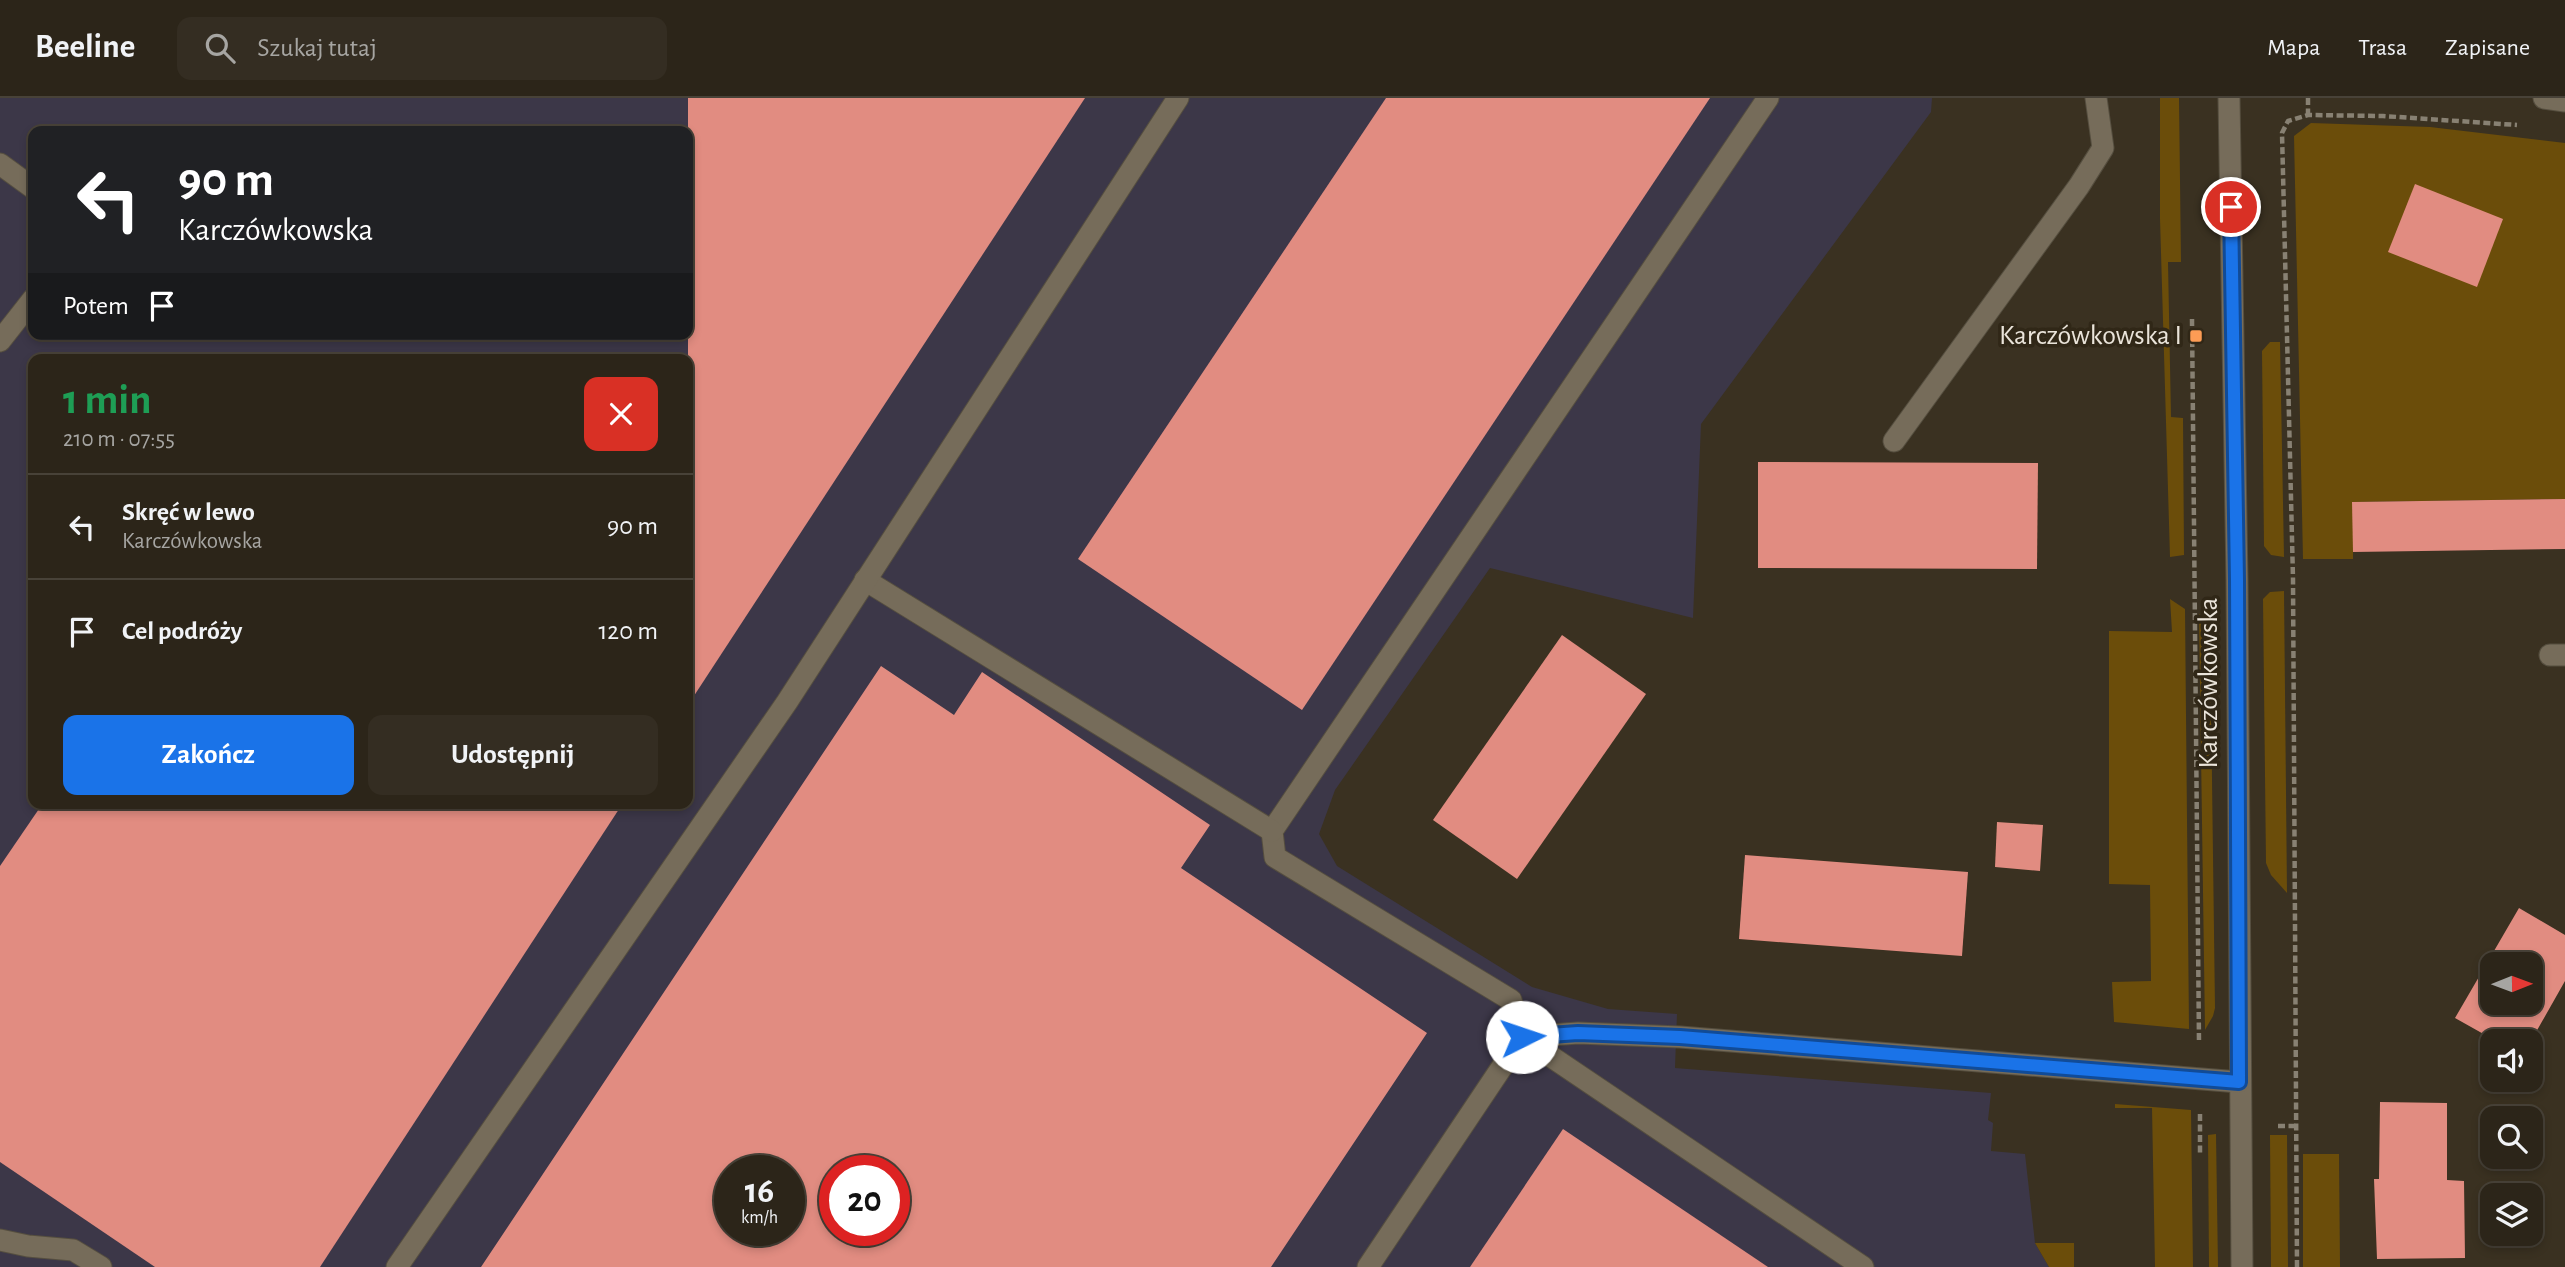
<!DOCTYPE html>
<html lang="pl">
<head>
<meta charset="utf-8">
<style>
  :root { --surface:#2c2519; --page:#342d22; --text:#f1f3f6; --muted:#a6a5a2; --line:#484238; --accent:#1a73e8 }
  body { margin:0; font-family:"Alegreya Sans",sans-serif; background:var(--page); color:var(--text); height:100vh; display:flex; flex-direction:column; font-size:26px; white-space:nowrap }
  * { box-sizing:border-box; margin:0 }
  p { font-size:23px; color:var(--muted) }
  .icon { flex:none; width:38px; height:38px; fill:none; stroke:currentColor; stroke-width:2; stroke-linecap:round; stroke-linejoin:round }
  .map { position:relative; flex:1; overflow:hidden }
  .drawer { position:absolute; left:28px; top:256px; width:665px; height:455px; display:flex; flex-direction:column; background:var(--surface); border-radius:14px; box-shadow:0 4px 10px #0003,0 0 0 2px var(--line) }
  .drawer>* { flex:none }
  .hud { position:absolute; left:28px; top:28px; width:665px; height:214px; border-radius:14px; box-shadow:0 4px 10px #0003,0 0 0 2px var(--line); background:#202124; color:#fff; overflow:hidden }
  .needle { width:46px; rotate:89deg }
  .controls { position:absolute; left:2480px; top:854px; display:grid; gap:14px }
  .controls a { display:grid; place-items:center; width:63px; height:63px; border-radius:14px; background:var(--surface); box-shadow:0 4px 10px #0003,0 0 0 2px var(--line); font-size:35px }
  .speed { position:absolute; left:714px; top:1057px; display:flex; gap:14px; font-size:35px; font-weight:700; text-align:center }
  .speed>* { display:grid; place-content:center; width:91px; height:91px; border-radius:50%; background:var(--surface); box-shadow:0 4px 10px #0003,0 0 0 2px var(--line); line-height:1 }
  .speed small { font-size:18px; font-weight:400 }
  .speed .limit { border:10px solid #d22; background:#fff; color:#111 }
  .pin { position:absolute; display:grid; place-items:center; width:60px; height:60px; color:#fff; margin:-30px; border:4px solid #fff; border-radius:50%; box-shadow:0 2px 7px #0007 }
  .me { position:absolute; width:77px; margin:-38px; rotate:86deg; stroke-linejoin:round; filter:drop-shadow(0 0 5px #0008) }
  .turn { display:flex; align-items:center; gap:24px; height:147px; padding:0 35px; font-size:32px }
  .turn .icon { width:91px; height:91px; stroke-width:2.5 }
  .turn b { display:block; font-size:49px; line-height:60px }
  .then { display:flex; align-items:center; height:66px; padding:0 35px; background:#0003; gap:14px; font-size:26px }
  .round { display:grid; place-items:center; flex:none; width:74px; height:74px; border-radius:14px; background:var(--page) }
  .summary { display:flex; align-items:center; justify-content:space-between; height:119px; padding:0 35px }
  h1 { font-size:42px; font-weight:600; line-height:52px; color:#1e9e55 }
  .cta { display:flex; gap:14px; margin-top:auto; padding:14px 35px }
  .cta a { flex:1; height:80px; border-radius:14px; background:var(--accent); color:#fff; font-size:28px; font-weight:600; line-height:80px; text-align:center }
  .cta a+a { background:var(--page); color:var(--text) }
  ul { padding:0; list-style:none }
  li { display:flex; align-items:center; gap:21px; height:105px; padding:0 35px; border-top:2px solid var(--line) }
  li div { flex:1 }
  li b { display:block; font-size:26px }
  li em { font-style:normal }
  header { display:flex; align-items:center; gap:42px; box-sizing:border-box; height:98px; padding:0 35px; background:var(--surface); border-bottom:2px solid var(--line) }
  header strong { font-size:33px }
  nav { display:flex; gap:38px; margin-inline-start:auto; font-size:24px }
  .search { width:490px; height:63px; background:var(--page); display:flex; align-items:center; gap:18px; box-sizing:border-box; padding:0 24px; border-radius:14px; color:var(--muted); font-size:26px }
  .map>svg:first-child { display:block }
  .industrial { fill:#3c3748; fill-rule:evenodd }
  .green { fill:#6b4d0a }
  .building { fill:#e18c81; fill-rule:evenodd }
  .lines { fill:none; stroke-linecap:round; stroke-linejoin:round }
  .minor-casing { stroke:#554e3f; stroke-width:23 }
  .path { stroke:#888173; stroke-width:4.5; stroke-dasharray:7 3.5; stroke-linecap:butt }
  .minor { stroke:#766c5a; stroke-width:21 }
  .route-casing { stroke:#114b97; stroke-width:18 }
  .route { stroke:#1a73e8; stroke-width:12 }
  .poi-dot { fill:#fd9c55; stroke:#302717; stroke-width:2.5 }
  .labels { text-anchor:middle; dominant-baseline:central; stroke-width:7; stroke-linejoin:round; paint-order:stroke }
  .poi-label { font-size:28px; fill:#eae4da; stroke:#302717; text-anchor:end }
  .street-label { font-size:28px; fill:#eae4da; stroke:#302717 }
</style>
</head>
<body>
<header>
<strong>Beeline</strong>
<div class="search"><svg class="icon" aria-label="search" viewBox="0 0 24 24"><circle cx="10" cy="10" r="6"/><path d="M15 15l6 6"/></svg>Szukaj tutaj</div>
<nav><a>Mapa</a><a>Trasa</a><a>Zapisane</a></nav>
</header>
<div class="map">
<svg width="2565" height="1169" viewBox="0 0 2565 1169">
  <rect width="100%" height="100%" fill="#3a3121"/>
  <path class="industrial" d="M0 0H1932L1931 14 1701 326 1693 520 1490 470 1335 692 1319 736 1337 768 1532 889 1608 911 1677 916 1675 970 1991 995 1988 1022 1993 1025 1991 1053 2025 1056 2035 1145 2049 1169H0ZM33 33H688V236H33ZM33 261H688V705H33ZM730 1073H789V1132H730ZM835 1073H894V1132H835Z"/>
  <g class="green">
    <polygon points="2160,0 2179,0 2181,164 2168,164 2171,319 2183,320 2184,457 2170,459 2160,121"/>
    <polygon points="2311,25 2430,29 2565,45 2565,401 2353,404 2353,461 2303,461 2294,38"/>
    <polygon points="2270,244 2280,244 2284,459 2271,457 2264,448 2262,253"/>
    <polygon points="2284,493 2287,795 2271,777 2266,765 2263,501 2270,494"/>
    <polygon points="2170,501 2185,511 2189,931 2114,924 2112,884 2151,883 2150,787 2109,786 2109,533 2172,534"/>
    <polygon points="2199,516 2207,522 2210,528 2215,910 2213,918 2205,932"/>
    <polygon points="2115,1006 2191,1012 2193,1169 2155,1169 2152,1010 2115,1010"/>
    <polygon points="2216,1036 2218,1169 2209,1169 2208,1037"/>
    <polygon points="2270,1037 2287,1037 2288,1169 2271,1169"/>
    <polygon points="2303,1056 2339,1056 2340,1169 2303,1169"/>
    <polygon points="2035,1145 2074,1145 2074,1169 2049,1169"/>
  </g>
  <g class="building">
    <polygon points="688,0 1085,0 688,607"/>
    <polygon points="1386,0 1710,0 1302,612 1078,461"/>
    <polygon points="2415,86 2503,121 2477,189 2388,154"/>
    <polygon points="1758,364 2038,365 2037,471 1758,470"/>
    <polygon points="2565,401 2565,451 2353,454 2352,404"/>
    <polygon points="1562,537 1646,596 1517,781 1433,722"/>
    <path d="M881 568 954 617 982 574 1210 727 1181 770 1427 935 1271 1169H481ZM730 1073H789V1132H730ZM835 1073H894V1132H835Z"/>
    <polygon points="43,705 623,705 320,1169 155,1169 0,1064 0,768"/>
    <polygon points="1997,724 2043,727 2040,773 1995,769"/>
    <polygon points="1745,757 1968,774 1962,858 1739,841"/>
    <path d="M2519 810 2565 837V883L2531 943H2496L2455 920ZM2492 866H2530V905H2492Z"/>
    <polygon points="2380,1004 2447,1005 2447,1082 2464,1083 2465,1160 2377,1161 2374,1081 2379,1081"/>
    <polygon points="1563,1031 1768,1169 1470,1169"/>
  </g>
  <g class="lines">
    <g class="minor-casing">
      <g id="minor">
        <polyline points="1768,0 1272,733 1275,759 1511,902 1522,939 1863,1169"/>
        <polyline points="2229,0 2237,482 2242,1169"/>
        <polyline points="2544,0 2565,3"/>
        <polyline points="0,66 33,90"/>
        <polyline points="0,243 33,201"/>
        <polyline points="1894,343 2079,88 2103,50 2096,0"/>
        <polyline points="865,482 1272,733"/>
        <polyline points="2550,557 2565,557"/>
        <polyline points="1522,939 1578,935 1680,939 2239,984"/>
        <polyline points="0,1142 28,1148 73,1152 101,1169"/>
        <polyline points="397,1169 787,604 1178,0"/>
        <polyline points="1368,1169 1522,939"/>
      </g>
    </g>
    <g class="path">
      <polyline points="2308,0 2308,17"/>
      <polyline points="2192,221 2199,944"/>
      <polyline points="2200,1016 2200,1056"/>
      <polyline points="2278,1028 2296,1028"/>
      <polyline points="2297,1169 2293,481 2282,35 2288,23 2308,17 2383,18 2517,27"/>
    </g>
    <use href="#minor" class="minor"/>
  </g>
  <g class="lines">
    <g class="route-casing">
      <polyline id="route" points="1522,939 1578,935 1680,939 2239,984 2237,482 2231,109"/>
    </g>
    <use href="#route" class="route"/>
  </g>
  <rect class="poi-dot" x="2189" y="231" width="14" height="14" rx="3.5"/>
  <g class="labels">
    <g class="poi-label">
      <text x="2182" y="238">Karczówkowska I</text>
    </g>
    <g class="street-label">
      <text transform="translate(2209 585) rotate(-90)">Karczówkowska</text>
    </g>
  </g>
</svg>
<div class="controls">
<a><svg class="needle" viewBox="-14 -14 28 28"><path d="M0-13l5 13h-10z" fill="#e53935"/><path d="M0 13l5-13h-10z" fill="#a6a5a2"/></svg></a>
<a><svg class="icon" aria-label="sound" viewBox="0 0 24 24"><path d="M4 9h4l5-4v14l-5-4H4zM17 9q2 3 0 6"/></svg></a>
<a><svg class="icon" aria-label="search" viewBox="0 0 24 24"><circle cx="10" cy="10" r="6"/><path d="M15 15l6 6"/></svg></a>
<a><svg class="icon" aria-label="layers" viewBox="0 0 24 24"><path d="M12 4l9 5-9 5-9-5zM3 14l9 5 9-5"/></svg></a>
</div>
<div class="speed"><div>16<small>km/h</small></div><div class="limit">20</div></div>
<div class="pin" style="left:2231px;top:109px;background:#d93025"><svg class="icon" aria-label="arrive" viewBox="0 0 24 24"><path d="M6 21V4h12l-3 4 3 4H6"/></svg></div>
<svg class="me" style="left:1522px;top:939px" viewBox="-20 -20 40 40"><circle r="19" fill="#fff"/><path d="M0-13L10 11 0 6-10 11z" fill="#1a73e8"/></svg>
<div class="hud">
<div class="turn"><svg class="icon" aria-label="left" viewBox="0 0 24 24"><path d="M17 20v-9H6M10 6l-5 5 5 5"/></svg><div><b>90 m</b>Karczówkowska</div></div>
<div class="then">Potem<svg class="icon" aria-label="arrive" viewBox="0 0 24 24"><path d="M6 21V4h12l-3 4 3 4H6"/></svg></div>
</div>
<section class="drawer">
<div class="summary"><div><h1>1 min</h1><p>210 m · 07:55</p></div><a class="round" style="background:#d93025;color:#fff"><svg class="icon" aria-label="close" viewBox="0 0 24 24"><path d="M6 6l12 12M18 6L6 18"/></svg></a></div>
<ul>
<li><svg class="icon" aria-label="left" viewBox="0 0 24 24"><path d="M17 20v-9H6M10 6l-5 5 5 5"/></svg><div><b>Skręć w lewo</b><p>Karczówkowska</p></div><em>90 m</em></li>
<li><svg class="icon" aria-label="arrive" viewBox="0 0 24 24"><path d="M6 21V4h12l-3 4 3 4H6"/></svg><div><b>Cel podróży</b></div><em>120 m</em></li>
</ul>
<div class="cta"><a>Zakończ</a><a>Udostępnij</a></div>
</section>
</div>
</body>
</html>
